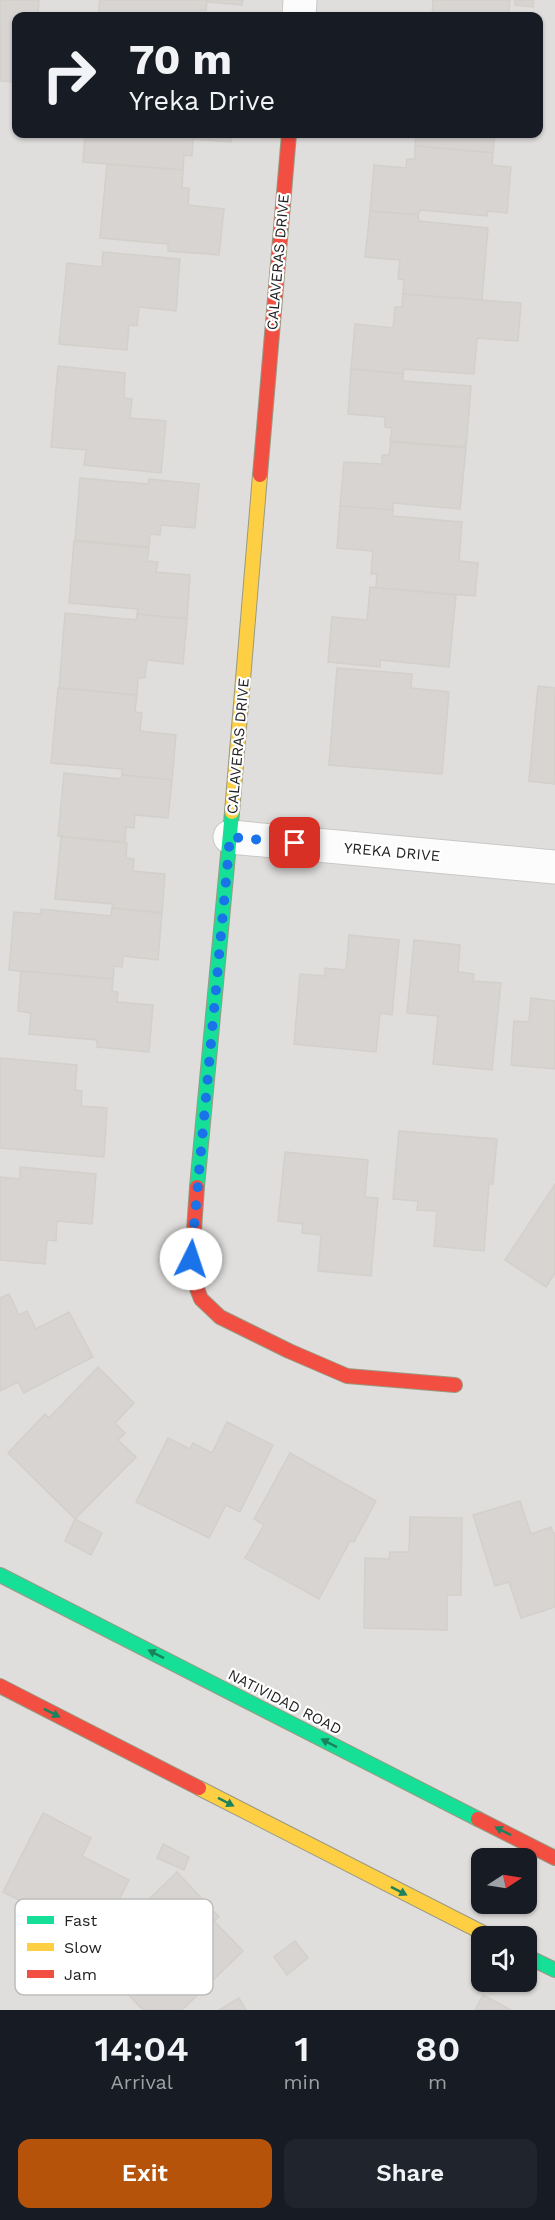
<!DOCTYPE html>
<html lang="en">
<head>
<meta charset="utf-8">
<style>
  :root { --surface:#171b24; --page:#20242c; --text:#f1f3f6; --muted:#9ea1a6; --accent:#b45309 }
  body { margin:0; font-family:"Work Sans",sans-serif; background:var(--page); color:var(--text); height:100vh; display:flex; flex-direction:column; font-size:22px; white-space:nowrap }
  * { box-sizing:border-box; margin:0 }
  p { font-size:20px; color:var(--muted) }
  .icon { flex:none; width:33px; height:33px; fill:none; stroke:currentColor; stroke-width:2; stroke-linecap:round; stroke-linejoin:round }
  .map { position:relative; height:2010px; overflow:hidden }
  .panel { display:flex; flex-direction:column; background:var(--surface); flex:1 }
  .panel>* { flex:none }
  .guide { position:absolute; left:12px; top:12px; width:531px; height:126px; border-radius:12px; box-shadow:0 2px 4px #0004; background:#171b24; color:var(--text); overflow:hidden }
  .needle { width:39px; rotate:78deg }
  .fabs { position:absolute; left:471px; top:1848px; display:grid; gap:12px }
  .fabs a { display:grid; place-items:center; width:66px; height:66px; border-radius:12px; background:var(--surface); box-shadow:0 2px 4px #0004; font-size:30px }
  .pin { position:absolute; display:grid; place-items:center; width:51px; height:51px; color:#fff; margin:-26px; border-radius:12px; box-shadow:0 3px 9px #0006 }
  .me { position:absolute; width:66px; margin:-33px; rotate:4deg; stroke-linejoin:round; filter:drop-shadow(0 0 4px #0008) }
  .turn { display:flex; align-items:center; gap:21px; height:126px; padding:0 18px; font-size:27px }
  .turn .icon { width:78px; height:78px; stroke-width:2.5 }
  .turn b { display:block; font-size:42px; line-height:51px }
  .eta { display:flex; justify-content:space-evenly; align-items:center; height:102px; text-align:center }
  .eta b { font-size:36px; font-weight:600; line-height:42px }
  .cta { display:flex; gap:12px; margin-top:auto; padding:12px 18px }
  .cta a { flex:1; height:69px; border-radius:12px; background:var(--accent); color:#fff; font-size:24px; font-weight:600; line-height:69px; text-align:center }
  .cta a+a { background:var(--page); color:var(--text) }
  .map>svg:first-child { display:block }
  .residential { fill:#dfdedc; fill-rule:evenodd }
  .building { fill:#d7d4d2; stroke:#d3d0cc; stroke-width:1.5 }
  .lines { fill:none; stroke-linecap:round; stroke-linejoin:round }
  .street-casing { stroke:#c9c8c7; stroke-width:35 }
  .fast-casing { stroke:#999a82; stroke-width:16 }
  .slow-casing { stroke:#999a82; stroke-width:16 }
  .jam-casing { stroke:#999a82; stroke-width:16 }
  .street { stroke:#fdfcfc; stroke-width:33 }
  .fast { stroke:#16e098; stroke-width:14 }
  .slow { stroke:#ffcf43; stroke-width:14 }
  .jam { stroke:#f24e42; stroke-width:14 }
  .oneway { fill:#1c815d }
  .route { stroke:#1a73e8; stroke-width:10; stroke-dasharray:0 18 }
  .labels { text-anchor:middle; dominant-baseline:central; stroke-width:4.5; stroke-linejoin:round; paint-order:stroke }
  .street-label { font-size:15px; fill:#222; stroke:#fff }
  .key { fill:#fff; stroke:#bdbdbd; stroke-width:1.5 }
  .key-label { font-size:16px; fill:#222 }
</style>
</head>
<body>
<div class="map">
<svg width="555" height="2010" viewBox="0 0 555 2010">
  <rect width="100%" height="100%" fill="#f0eeeb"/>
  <path class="residential" d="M0 0H555V2010H0ZM16 16H538V134H16ZM482 1858H526V1904H482ZM482 1936H526V1982H482Z"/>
  <g class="building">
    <polygon points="0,0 39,0 38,16 16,16 16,82 0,81"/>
    <polygon points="100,0 243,0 242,5 207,2 206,11 200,10 200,16 98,15"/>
    <polygon points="433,0 510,0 508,16 432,16"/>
    <polygon points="515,0 534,0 533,7 515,5"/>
    <polygon points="85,134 231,134 231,142 193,139 192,156 184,155 183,170 83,162"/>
    <polygon points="416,134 495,134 493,153 415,146"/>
    <polygon points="415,146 493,153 492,165 511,167 507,213 487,211 487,216 420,210 418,215 370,211 374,165 406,168 407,159 415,159"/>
    <polygon points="107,164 183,170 182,188 189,188 188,205 224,209 219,255 168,251 168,244 100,238"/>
    <polygon points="370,211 418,215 419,221 488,228 482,300 403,294 404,280 398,279 400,260 365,257"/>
    <polygon points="103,252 180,259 176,311 139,307 137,326 129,325 127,350 59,344 67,263 102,267"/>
    <polygon points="403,294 521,303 518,341 477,338 474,374 404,369 403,374 351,369 355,324 393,328 395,307 402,307"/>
    <polygon points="58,366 125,373 124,398 132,399 130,418 166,421 161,473 84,465 86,450 51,447"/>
    <polygon points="351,369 403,374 403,381 471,386 466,447 390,441 392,428 385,427 385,417 348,414"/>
    <polygon points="391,442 466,448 460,509 393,503 393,510 340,506 344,462 382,464 382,455 389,455"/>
    <polygon points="80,478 148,484 149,479 199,484 195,528 161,525 160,535 150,534 149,547 75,540"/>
    <polygon points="340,506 393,510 392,516 462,522 459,561 478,563 475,596 376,588 377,574 371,574 373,551 337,548"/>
    <polygon points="74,541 149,548 147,561 158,562 156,572 190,575 187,619 137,614 138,609 69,603"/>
    <polygon points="370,587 456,595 449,667 380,660 380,667 328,662 332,617 367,620"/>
    <polygon points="65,613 136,620 137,614 187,619 183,664 147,660 145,678 138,678 137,695 59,688"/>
    <polygon points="337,668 412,674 411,688 449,692 442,774 329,765"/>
    <polygon points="538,686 555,688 555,784 529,781"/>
    <polygon points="58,688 137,695 135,712 142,713 140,731 176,735 172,780 122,775 122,769 51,763"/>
    <polygon points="64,773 121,779 122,775 172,780 168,818 135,815 134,828 126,827 125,842 58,836"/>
    <polygon points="61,837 127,843 126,858 134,859 133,871 165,874 162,913 112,908 113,904 55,899"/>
    <polygon points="112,908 162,913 158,960 123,956 122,967 114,966 113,979 9,970 14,912 41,914 41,909 111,916"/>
    <polygon points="349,935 399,940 392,1015 380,1013 376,1052 294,1044 300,974 325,976 325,968 346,970"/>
    <polygon points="414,940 460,945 458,972 474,974 473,981 501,983 492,1070 433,1064 438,1016 407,1013"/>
    <polygon points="21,971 113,979 112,991 118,992 117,1002 153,1005 149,1052 97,1047 97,1040 29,1034 31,1013 18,1011"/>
    <polygon points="531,998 555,1001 555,1069 511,1065 514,1021 529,1022"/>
    <polygon points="0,1058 77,1065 75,1090 82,1091 81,1106 107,1108 104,1157 0,1148"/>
    <polygon points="399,1131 497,1139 493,1184 489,1184 484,1251 434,1246 437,1211 417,1210 418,1201 393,1199"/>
    <polygon points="285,1152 368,1160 365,1197 378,1198 371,1276 318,1271 321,1235 302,1233 303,1224 278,1221"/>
    <polygon points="20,1167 96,1174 92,1224 57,1221 56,1241 47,1240 45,1264 0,1260 0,1177 20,1179"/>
    <polygon points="555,1184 555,1273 546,1287 505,1260"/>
    <polygon points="9,1294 19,1315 27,1311 36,1329 69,1312 93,1357 24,1393 18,1382 0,1391 0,1298"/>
    <polygon points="98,1367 134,1403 115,1423 125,1433 118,1440 136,1457 75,1519 8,1453 45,1414 49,1418"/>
    <polygon points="227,1422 273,1445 240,1512 226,1505 209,1538 136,1502 168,1438 190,1449 193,1443 212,1453"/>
    <polygon points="290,1453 376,1501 354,1542 350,1541 319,1599 245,1558 264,1525 254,1519"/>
    <polygon points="520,1501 531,1534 551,1527 553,1533 555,1533 555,1607 521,1618 509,1582 495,1586 473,1515"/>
    <polygon points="410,1517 462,1518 461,1595 447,1595 447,1630 364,1628 365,1558 389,1559 390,1552 409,1552"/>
    <polygon points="75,1519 102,1533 91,1555 65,1541"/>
    <polygon points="43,1813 91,1838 82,1856 129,1880 80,1976 34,1952 52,1917 3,1892"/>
    <polygon points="163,1844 189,1857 184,1870 157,1858"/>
    <polygon points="177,1872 219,1917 214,1921 243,1951 182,2010 143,2010 123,1989 143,1970 111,1936"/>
    <polygon points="295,1941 308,1958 287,1975 274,1957"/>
    <polygon points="483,1995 511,2010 475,2010"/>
    <polygon points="239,1998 246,2010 219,2010"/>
  </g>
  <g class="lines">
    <g class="street-casing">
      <g id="street">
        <polyline points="299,16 300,0"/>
        <polyline points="230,837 555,867"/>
      </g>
    </g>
    <g class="fast-casing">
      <g id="fast">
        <polyline points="197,1187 232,812"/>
        <polyline points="0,1575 478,1819"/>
        <polyline points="526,1956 555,1970"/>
      </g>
    </g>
    <g class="slow-casing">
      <g id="slow">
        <polyline points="232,812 260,475"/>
        <polyline points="199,1788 489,1936"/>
      </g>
    </g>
    <g class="jam-casing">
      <g id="jam">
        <polyline points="260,475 289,134"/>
        <polyline points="197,1187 191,1273 201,1299 220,1317 289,1351 347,1376 455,1385"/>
        <polyline points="0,1686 199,1788"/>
        <polyline points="478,1819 555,1858"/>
      </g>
    </g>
    <use href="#street" class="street"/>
    <use href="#fast" class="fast"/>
    <use href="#slow" class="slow"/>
    <use href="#jam" class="jam"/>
  </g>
  <defs><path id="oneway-solid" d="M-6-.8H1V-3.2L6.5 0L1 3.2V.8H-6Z" transform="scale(1.5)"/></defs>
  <g class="oneway">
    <use href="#oneway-solid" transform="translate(156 1654) rotate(-153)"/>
    <use href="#oneway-solid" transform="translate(52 1713) rotate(27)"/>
    <use href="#oneway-solid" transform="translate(329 1743) rotate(-153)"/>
    <use href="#oneway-solid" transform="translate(226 1802) rotate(27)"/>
    <use href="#oneway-solid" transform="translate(503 1831) rotate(-153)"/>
    <use href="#oneway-solid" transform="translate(399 1891) rotate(27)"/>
  </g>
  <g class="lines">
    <polyline class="route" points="191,1259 230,837 295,843"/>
  </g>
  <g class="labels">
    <g class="street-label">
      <text transform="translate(278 262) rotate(-85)">CALAVERAS DRIVE</text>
      <text transform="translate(238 746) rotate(-85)">CALAVERAS DRIVE</text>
      <text transform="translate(392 852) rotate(5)">YREKA DRIVE</text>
      <text transform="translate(285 1702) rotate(27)">NATIVIDAD ROAD</text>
    </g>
  </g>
  <rect x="15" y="1899" width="198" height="96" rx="9" class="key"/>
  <rect x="27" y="1916" width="27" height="8" fill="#16e098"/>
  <rect x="27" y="1943" width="27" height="8" fill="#ffcf43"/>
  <rect x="27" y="1970" width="27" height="8" fill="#f24e42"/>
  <g class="key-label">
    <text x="64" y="1926">Fast</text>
    <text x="64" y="1953">Slow</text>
    <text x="64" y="1980">Jam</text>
  </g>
</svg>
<div class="fabs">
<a><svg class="needle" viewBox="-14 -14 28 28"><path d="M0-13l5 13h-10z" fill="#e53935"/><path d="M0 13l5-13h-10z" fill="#9ea1a6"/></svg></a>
<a><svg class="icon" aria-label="sound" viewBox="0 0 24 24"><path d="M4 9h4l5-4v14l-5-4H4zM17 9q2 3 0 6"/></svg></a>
</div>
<div class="pin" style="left:295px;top:843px;background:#d93025"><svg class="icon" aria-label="arrive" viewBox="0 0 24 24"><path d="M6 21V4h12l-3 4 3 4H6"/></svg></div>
<svg class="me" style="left:191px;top:1259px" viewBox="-20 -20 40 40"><circle r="19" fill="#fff"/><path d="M0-13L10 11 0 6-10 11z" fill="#1a73e8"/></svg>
<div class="guide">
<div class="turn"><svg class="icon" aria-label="right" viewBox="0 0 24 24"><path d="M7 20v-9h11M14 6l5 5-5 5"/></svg><div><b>70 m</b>Yreka Drive</div></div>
</div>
</div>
<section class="panel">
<div class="eta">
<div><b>14:04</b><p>Arrival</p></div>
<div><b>1</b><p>min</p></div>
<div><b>80</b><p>m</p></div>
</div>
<div class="cta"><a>Exit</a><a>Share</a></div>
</section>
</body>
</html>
